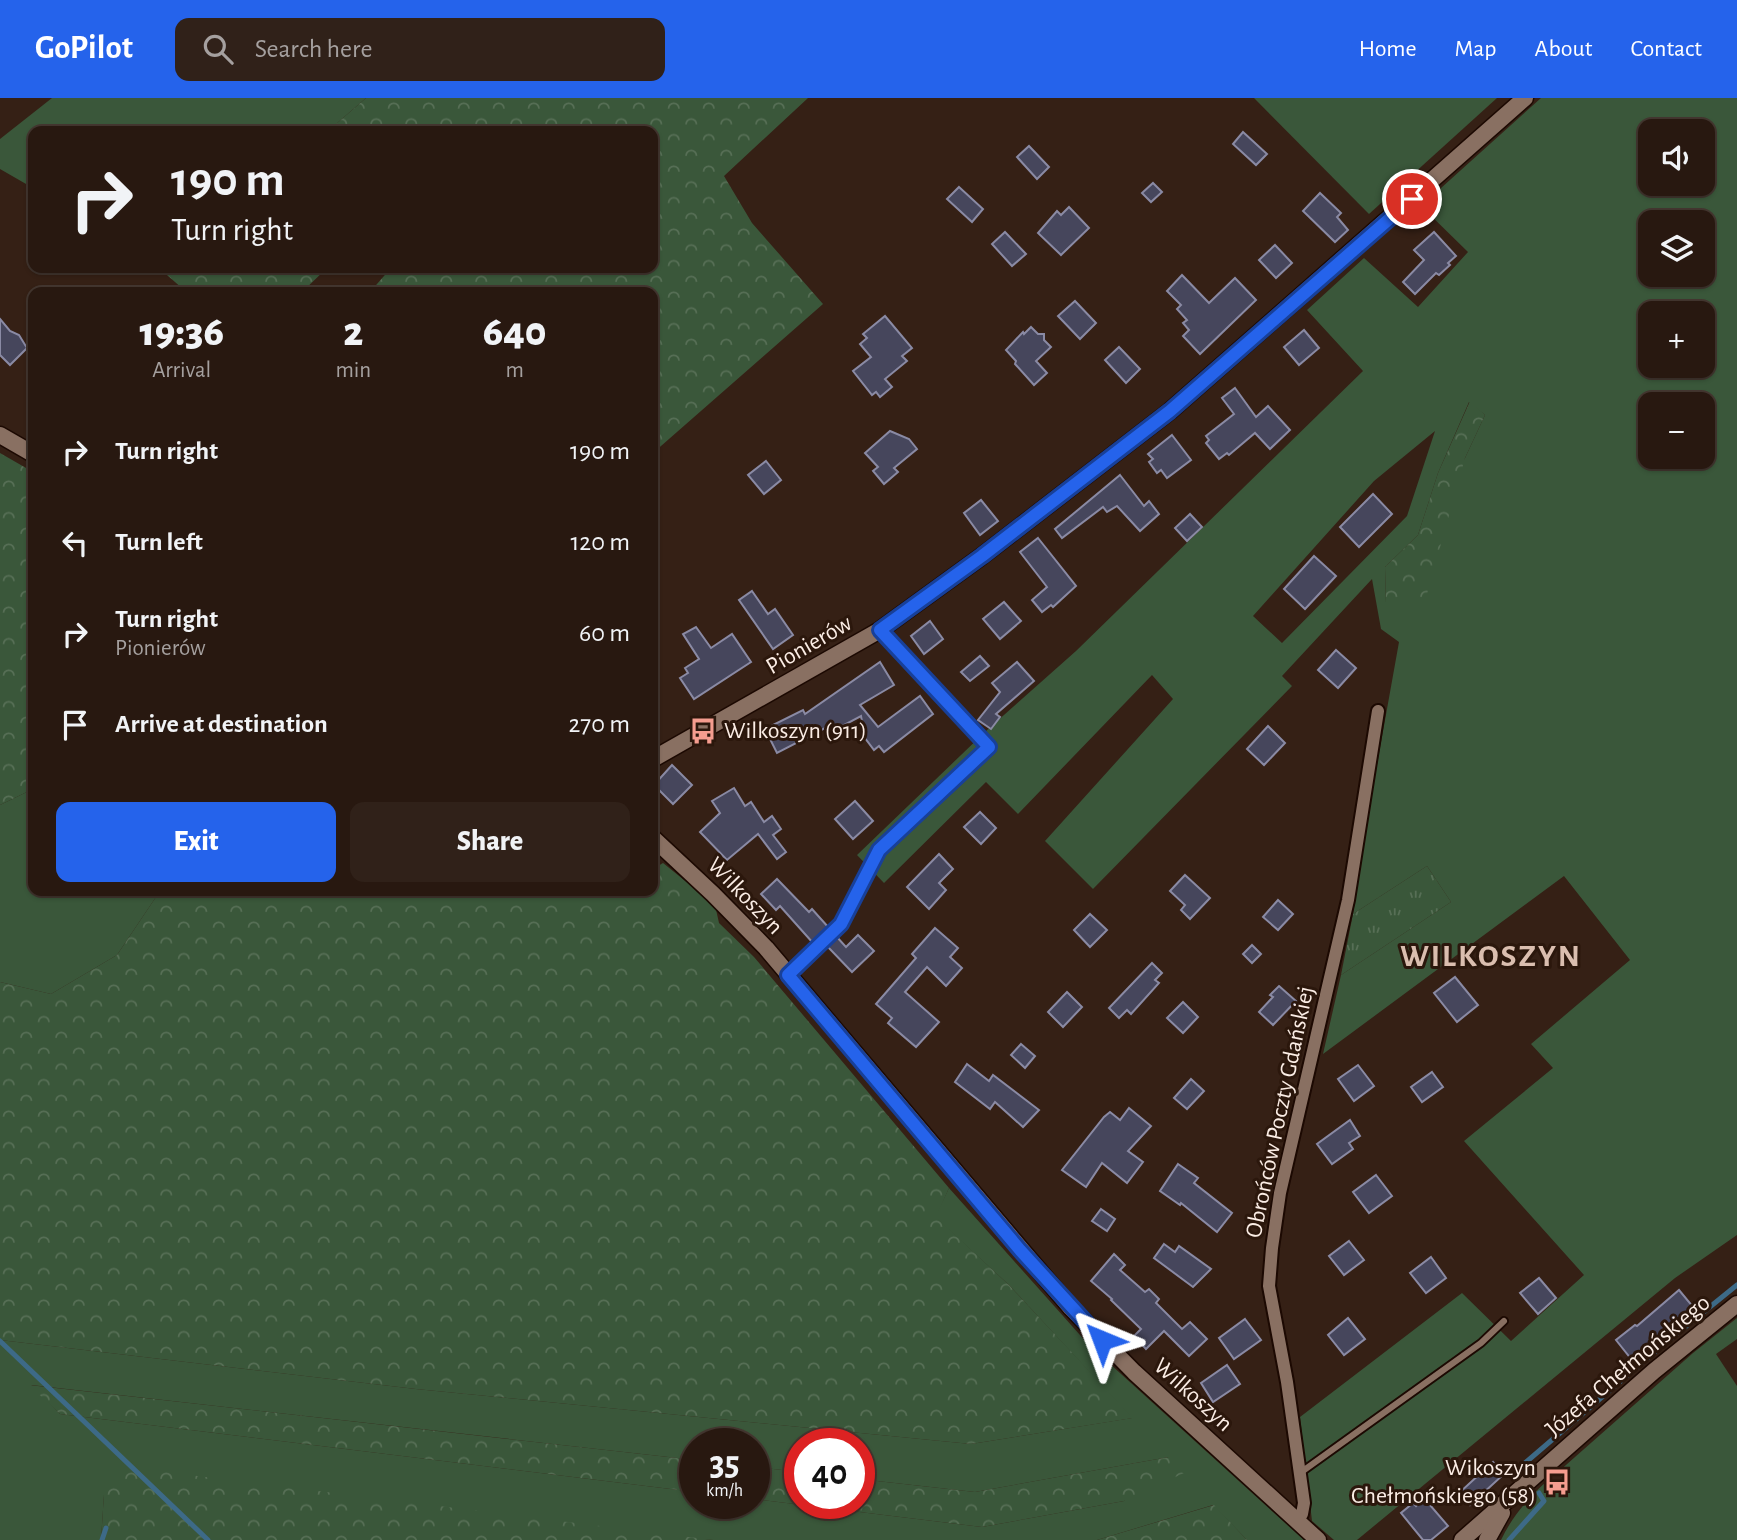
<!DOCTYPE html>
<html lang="en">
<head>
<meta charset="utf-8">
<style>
  :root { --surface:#281810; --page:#302119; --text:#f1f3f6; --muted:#a5a09f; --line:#443730; --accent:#2563eb }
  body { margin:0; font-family:"Alegreya Sans",sans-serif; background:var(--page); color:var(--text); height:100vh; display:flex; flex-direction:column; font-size:26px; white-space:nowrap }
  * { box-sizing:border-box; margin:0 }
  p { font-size:23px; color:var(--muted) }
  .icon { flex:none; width:38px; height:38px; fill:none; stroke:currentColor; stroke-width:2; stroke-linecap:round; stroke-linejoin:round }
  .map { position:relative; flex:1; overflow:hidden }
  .side { position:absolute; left:28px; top:189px; width:630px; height:609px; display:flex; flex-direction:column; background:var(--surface); border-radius:14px; box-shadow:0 2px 5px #0004,0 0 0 2px var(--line) }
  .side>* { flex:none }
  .top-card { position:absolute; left:28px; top:28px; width:630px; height:147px; border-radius:14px; box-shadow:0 2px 5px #0004,0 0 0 2px var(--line); background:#281810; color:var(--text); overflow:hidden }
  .controls { position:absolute; left:1638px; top:21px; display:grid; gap:14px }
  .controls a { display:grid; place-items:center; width:77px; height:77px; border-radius:14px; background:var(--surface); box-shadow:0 2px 5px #0004,0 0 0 2px var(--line); font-size:35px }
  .speed { position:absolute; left:679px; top:1330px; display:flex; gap:14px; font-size:35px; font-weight:700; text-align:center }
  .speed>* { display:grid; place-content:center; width:91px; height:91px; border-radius:50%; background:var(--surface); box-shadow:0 2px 5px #0004,0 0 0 2px var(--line); line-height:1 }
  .speed small { font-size:18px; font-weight:400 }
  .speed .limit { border:10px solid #d22; background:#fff; color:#111 }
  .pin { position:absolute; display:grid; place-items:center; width:60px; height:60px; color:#fff; margin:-30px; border:4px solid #fff; border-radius:50%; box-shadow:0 2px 7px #0007 }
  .me { position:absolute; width:77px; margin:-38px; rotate:316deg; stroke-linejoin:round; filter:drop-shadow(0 0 5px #0008) }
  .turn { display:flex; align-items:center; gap:24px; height:147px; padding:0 28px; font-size:32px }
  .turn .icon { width:91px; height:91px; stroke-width:2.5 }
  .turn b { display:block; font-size:49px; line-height:60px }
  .eta { display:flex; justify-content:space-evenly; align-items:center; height:119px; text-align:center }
  .eta b { font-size:42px; font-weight:800; line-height:49px }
  .cta { display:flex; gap:14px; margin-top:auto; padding:14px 28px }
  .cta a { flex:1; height:80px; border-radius:14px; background:var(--accent); color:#fff; font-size:28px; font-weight:800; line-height:80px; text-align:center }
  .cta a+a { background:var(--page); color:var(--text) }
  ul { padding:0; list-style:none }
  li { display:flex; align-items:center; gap:21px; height:91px; padding:0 28px }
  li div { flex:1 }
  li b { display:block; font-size:26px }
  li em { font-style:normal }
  header { display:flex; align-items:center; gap:42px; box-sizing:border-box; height:98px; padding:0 35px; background:var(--accent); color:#fff }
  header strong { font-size:33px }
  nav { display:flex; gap:38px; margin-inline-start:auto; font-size:24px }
  .search { width:490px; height:63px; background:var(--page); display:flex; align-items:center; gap:18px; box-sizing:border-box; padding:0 24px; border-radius:14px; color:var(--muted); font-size:26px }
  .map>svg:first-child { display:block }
  .green { fill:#3a573a; fill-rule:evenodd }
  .forest { fill:url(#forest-crowns) }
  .park { fill:url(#park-tufts) }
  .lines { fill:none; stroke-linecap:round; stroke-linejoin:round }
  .stream { stroke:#3d6a87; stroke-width:5 }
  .building { fill:#46465c; stroke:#8a8aa4; stroke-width:2 }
  .service-casing { stroke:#1c0902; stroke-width:10 }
  .minor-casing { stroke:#1c0902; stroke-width:16 }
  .tertiary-casing { stroke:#1c0902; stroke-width:19 }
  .service { stroke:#897062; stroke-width:6 }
  .minor { stroke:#897062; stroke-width:12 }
  .tertiary { stroke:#897062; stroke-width:16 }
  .route-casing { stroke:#184099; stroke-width:18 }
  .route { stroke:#2563eb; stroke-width:12 }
  .labels { text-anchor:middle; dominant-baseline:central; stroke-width:6; stroke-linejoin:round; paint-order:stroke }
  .street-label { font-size:24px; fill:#fbede5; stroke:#2b170c }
  .poi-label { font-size:24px; fill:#fbede5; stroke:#2b170c; text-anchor:start }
  .district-label { font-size:32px; font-weight:bold; letter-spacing:2px; fill:#dabeaf; stroke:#2b170c }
</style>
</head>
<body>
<header>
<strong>GoPilot</strong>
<div class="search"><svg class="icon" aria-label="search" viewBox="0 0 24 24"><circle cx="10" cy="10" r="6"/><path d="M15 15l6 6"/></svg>Search here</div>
<nav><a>Home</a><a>Map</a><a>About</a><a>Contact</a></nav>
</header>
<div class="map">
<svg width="1737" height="1442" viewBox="0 0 1737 1442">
  <defs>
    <pattern id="forest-crowns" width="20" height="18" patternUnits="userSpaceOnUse" patternTransform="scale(1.75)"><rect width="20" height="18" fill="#3a573a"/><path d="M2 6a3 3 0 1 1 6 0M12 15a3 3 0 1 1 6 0" fill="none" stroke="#576f56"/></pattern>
    <pattern id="park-tufts" width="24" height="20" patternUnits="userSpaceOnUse" patternTransform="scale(1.75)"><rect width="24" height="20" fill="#3a573a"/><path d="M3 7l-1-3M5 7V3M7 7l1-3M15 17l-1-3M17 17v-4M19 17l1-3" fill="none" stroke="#576f56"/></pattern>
  </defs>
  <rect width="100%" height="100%" fill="#352015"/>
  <g class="green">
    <polygon points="52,0 366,0 328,33 33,33 33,90 0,71 0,41"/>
    <polygon points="1254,0 1497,0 1369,116"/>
    <path d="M1541 0H1737V1137L1675 1180 1357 1442H1334L1312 1423 1300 1319 1462 1195 1511 1243 1584 1177 1464 1043 1553 970 1531 946 1630 862 1564 778 1323 956 1341 877 1451 804 1427 768 1353 816 1368 717 1399 544 1381 531 1372 481 1282 578 1292 588 1093 791 1045 743 1173 601 1152 577 1018 716 986 684 884 785 857 757 986 633 1076 553 1363 273 1307 212 1364 160 1418 209 1468 154 1421 108ZM1650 33H1703V86H1650ZM1650 124H1703V177H1650ZM1650 215H1703V268H1650ZM1469 304 1485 317 1465 360 1386 505 1385 469 1418 437 1438 375ZM1650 306H1703V359H1650ZM1435 333 1407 418 1282 545 1253 518 1374 383Z"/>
    <polygon points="33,691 33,793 160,793 117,857 51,896 0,884 0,707"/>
    <path d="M949 1090 1088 1246 1304 1442H1247L1213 1407 1097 1442H713L104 1397 101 1442H0V1242L416 1291 971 1346 1132 1320 1009 1187 935 1119ZM31 1287 695 1362V1346H754V1369L800 1374V1346H859V1381L975 1394 1169 1359 1124 1403 982 1429 754 1401V1405H695V1394L60 1316Z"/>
    <path d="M1737 1220V1241L1716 1256 1737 1288V1442H1501C1512 1419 1527 1401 1547 1383L1554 1392 1565 1383 1558 1374 1693 1255Z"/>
  </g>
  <g class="forest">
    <polygon points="366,0 808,0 724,78 752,125 823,206 653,355 653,194 370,194 391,170 653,170 653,33 328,33"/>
    <polygon points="159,170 327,170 302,194 181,194 183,191"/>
    <polygon points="1470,303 1485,317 1465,360 1425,503 1386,505 1385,469 1418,437 1438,375"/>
    <polygon points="0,355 33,374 33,691 0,707"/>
    <polygon points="663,765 715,807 719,825 754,859 949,1090 936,1119 1009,1187 1133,1320 971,1346 416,1291 0,1242 0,884 51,896 117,857 160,793 653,793 653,771"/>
    <polygon points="29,1287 695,1362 695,1394 60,1316"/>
    <polygon points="1169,1359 1184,1375 1124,1403 982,1429 754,1401 754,1369 800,1374 800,1405 859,1405 859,1381 975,1394"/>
    <polygon points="117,1368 713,1442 101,1442 104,1396"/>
    <polygon points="1214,1407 1247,1442 1097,1442"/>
  </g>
  <polygon class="park" points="1427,768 1451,804 1341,877 1353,816"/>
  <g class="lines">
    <g class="stream">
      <polyline points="0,1243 208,1442"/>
      <polyline points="1518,1374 1518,1371 1658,1251 1737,1187"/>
      <polyline points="102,1442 106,1430"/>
      <polyline points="1509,1442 1544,1403 1539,1395"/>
    </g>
  </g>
  <g class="building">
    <polygon points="1243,34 1267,56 1256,67 1233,46"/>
    <polygon points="1029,48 1049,69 1037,81 1017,59"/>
    <polygon points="1153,85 1162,94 1151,104 1142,95"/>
    <polygon points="959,89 983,111 972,124 947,101"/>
    <polygon points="1320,95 1341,115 1337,119 1348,132 1335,144 1303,113"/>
    <polygon points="1069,109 1089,130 1061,157 1038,135 1057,113 1061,117"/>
    <polygon points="1005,134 1026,156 1012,168 992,146"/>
    <polygon points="1434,134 1456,158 1448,165 1450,167 1439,177 1436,175 1415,196 1403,184 1424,162 1414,152"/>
    <polygon points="1275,147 1292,165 1276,180 1259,162"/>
    <polygon points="1182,177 1209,205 1235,180 1256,202 1200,256 1183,238 1189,232 1183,225 1187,222 1177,211 1181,207 1167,193"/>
    <polygon points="1075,203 1096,225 1080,241 1058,218"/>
    <polygon points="885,218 912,250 902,258 907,263 885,281 892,289 880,299 876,294 872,297 853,273 871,259 860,246 867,240 863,236"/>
    <polygon points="0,221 10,233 19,237 27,250 10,267 0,257"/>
    <polygon points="1031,229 1038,236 1044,236 1044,242 1051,249 1036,263 1047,275 1034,287 1015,266 1016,263 1006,252 1023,234 1024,236"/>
    <polygon points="1304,232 1319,250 1299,267 1284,249"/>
    <polygon points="1119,249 1140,271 1126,285 1105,262"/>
    <polygon points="1235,290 1256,319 1268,308 1290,332 1270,351 1255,335 1229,357 1227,355 1219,361 1206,345 1209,342 1206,338 1234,316 1222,300"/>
    <polygon points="890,333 909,341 917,351 894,370 898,374 884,386 873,373 878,369 865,355"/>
    <polygon points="1172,337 1191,362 1167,380 1161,372 1157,375 1149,364 1153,361 1148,356"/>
    <polygon points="766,363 781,382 764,396 748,377"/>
    <polygon points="1120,377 1144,408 1149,403 1159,416 1140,433 1117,408 1107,414 1103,409 1062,440 1055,431"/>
    <polygon points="1373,396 1392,416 1359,449 1340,429"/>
    <polygon points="981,402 998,423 980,437 964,415"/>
    <polygon points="1190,416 1202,429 1187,443 1175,430"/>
    <polygon points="1038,440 1076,488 1053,509 1051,507 1042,514 1032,502 1047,489 1020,454"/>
    <polygon points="1314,458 1336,478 1305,511 1284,491"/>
    <polygon points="752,493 768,516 775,511 793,537 773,551 739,502"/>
    <polygon points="1004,504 1021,523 1000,541 983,521"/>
    <polygon points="930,523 943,541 924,556 911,538"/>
    <polygon points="696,529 711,550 732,536 751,564 694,601 680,580 688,575 685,570 699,561 683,536"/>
    <polygon points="1336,552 1356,570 1338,590 1318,572"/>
    <polygon points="980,558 989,568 970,583 961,574"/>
    <polygon points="880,564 894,587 860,607 878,629 920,598 933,616 884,654 879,648 874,652 865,640 861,618 831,634 827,629 777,655 765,631 803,612 805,616"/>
    <polygon points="1017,564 1034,583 996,616 1000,619 991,631 978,622 1000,594 992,585"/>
    <polygon points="1268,628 1285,645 1264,667 1247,651"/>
    <polygon points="672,667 692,687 673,706 654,687"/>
    <polygon points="734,690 745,708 751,704 764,724 772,718 781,731 773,737 786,754 777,761 758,736 727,762 700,734 720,715 712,703"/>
    <polygon points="855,703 873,723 853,741 835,721"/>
    <polygon points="980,714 996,730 981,746 964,729"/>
    <polygon points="939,756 953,771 939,785 946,792 929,811 907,789"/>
    <polygon points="1185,777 1210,800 1190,821 1181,812 1185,807 1170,793"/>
    <polygon points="777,781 809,814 812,811 829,830 813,845 780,808 776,812 761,796"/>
    <polygon points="1278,802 1293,816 1278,832 1263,819"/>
    <polygon points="1090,816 1107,832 1090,849 1074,832"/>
    <polygon points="935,830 958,850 950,859 962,870 946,888 927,869 905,894 939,924 916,949 888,925 892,920 876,906 916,860 912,856"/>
    <polygon points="858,837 874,853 852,874 827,848 836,838 846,849"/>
    <polygon points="1252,847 1261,856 1252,865 1243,856"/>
    <polygon points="1152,865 1162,875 1155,882 1159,885 1131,916 1127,912 1119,920 1109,910"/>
    <polygon points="1455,879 1478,907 1457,924 1434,895"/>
    <polygon points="1279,888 1296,903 1273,927 1259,914 1273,899 1270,897"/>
    <polygon points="1067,894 1082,909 1063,929 1048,914"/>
    <polygon points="1183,904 1198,919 1183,935 1167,920"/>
    <polygon points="1021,946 1035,958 1025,970 1011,957"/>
    <polygon points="967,966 989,983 993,977 1039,1012 1023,1029 995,1004 990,1011 955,984"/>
    <polygon points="1358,967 1374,988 1354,1003 1338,981"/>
    <polygon points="1432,974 1443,989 1422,1004 1411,989"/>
    <polygon points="1191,981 1204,993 1187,1011 1174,1000"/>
    <polygon points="1129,1010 1151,1028 1128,1053 1143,1064 1127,1085 1102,1065 1086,1089 1062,1072 1104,1019 1110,1014 1120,1022"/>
    <polygon points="1350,1022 1360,1038 1349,1045 1353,1051 1332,1066 1317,1046"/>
    <polygon points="1178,1066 1198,1080 1194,1085 1232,1115 1217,1134 1181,1105 1180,1107 1160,1093"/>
    <polygon points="1376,1077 1392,1098 1369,1115 1353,1094"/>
    <polygon points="1101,1111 1115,1121 1107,1133 1092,1123"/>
    <polygon points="1349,1143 1364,1162 1344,1177 1329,1158"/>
    <polygon points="1164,1146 1175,1154 1179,1148 1211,1171 1193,1189 1154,1160"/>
    <polygon points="1114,1156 1125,1167 1120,1172 1145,1194 1149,1191 1159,1201 1156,1205 1182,1231 1190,1224 1207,1241 1189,1258 1164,1233 1146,1251 1134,1238 1141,1231 1111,1202 1112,1201 1091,1183"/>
    <polygon points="1431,1159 1446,1180 1426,1195 1410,1175"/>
    <polygon points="1539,1180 1556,1200 1538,1216 1520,1195"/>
    <polygon points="1679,1192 1694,1210 1632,1262 1616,1242 1635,1227 1637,1228"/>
    <polygon points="1348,1220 1365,1241 1344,1257 1328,1237"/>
    <polygon points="1245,1221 1261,1242 1234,1261 1219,1240"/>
    <polygon points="1227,1267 1240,1286 1213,1304 1201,1285"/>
    <polygon points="1493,1364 1504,1376 1470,1407 1459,1395"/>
    <polygon points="1422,1402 1430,1407 1448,1428 1431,1442 1423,1442 1401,1415 1413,1405 1416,1408"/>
  </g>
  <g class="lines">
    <g class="service-casing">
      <g id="service">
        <polyline points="790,875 841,826 879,752 989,649 880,532"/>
        <polyline points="1300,1375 1481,1245 1504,1223"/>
      </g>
    </g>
    <g class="minor-casing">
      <polyline id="minor" points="1297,1423 1302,1416 1304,1405 1287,1284 1269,1188 1272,1150 1280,1095 1348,802 1378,613"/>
    </g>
    <g class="tertiary-casing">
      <g id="tertiary">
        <polyline points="0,337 33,356"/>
        <polyline points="653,661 880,532 982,458 1170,313 1525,0"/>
        <polyline points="653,740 713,796 766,850 1071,1210 1134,1274 1318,1442"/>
        <polyline points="1462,1442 1654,1273 1737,1206"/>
        <polyline points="1487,1442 1502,1415"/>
      </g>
    </g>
    <use href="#service" class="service"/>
    <use href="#minor" class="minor"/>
    <use href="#tertiary" class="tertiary"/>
  </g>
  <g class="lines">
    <g class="route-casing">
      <polyline id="route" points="1102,1242 1020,1152 788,877 841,826 879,752 989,649 880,532 982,458 1170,313 1412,101"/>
    </g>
    <use href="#route" class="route"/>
  </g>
  <defs>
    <g id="bus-bare" transform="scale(2.1)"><path d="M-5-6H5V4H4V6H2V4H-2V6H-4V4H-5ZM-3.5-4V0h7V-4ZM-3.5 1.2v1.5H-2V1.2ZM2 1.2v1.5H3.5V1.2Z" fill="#f59d8f" stroke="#2b170c" stroke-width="2.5" paint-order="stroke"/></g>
  </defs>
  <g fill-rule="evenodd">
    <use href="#bus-bare" x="703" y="633"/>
    <use href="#bus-bare" x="1557" y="1384"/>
  </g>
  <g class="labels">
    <g class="street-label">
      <text transform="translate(809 547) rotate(-30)">Pionierów</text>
      <text transform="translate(745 798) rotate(46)">Wilkoszyn</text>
      <text transform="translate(1280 1014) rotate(-78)">Obrońców Poczty Gdańskiej</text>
      <text transform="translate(1628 1268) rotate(-40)">Józefa Chełmońskiego</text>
      <text transform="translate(1193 1297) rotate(42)">Wilkoszyn</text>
    </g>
    <g class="poi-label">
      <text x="724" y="633">Wilkoszyn (911)</text>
      <text x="1536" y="1370" text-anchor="end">Wikoszyn<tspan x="1536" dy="28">Chełmońskiego (58)</tspan></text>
    </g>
    <g class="district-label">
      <text x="1491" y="858">WILKOSZYN</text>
    </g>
  </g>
</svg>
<div class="controls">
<a><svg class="icon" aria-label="sound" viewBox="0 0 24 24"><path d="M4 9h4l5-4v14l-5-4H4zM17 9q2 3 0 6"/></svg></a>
<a><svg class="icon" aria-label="layers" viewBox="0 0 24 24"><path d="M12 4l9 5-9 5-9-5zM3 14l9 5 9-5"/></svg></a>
<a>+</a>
<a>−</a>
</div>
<div class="speed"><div>35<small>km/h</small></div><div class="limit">40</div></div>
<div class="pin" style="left:1412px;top:101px;background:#d93025"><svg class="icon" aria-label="arrive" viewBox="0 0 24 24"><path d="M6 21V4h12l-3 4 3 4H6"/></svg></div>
<svg class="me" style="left:1102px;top:1242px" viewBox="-20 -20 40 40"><path d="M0-17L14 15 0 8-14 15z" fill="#2563eb" stroke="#fff" stroke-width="4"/></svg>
<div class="top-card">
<div class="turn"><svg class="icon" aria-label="right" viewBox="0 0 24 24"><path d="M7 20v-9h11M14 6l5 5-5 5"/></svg><div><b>190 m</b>Turn right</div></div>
</div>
<section class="side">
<div class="eta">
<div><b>19:36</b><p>Arrival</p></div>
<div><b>2</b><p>min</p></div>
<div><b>640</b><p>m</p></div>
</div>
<ul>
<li><svg class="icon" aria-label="right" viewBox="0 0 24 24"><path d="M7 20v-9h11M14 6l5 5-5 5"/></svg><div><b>Turn right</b></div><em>190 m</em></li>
<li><svg class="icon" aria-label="left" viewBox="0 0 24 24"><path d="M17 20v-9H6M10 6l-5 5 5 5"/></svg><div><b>Turn left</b></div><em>120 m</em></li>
<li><svg class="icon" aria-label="right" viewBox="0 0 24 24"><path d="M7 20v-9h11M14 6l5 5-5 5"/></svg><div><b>Turn right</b><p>Pionierów</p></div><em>60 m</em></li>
<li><svg class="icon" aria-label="arrive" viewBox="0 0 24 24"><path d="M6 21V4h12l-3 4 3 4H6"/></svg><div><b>Arrive at destination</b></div><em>270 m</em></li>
</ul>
<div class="cta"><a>Exit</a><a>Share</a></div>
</section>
</div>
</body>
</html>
